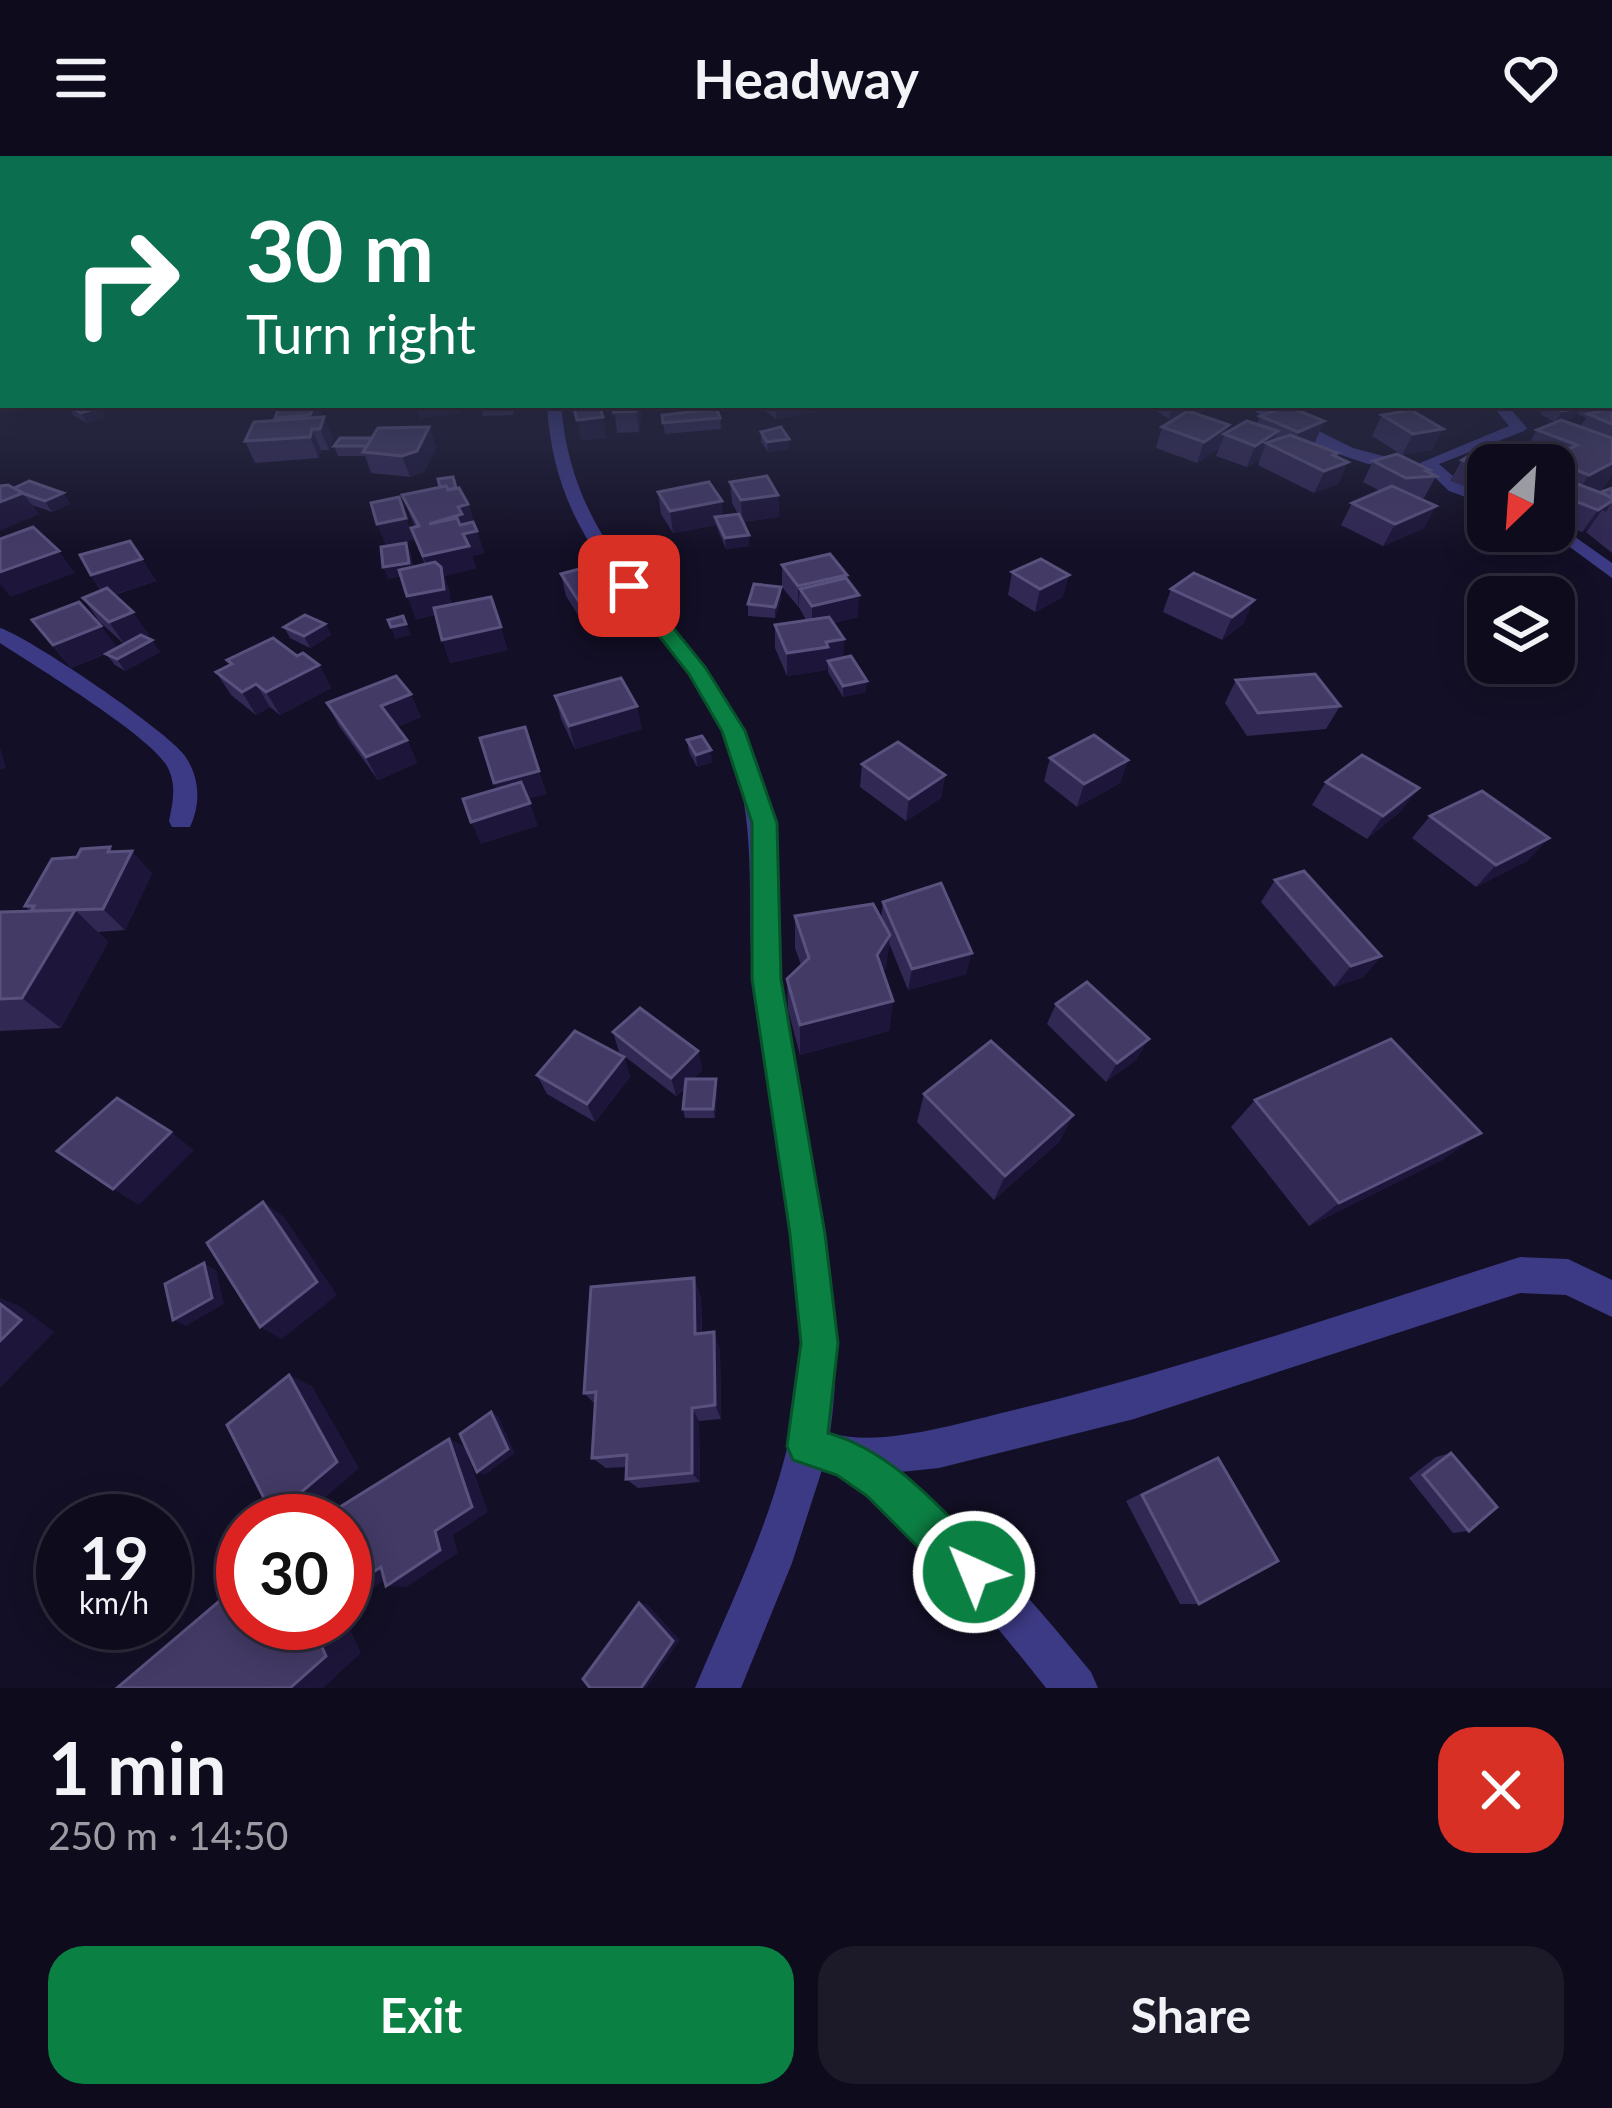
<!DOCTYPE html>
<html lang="en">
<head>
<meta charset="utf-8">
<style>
  :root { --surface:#0e0b1c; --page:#1c1929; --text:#f1f3f6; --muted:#9b9ba3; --line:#2e2b3b; --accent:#0b8043 }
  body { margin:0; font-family:Lato,sans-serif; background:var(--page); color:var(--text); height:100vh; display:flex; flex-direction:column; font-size:45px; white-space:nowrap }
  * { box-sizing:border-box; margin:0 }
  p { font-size:39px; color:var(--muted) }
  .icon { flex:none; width:66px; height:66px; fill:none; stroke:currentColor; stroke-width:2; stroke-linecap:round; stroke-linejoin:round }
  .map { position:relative; height:1532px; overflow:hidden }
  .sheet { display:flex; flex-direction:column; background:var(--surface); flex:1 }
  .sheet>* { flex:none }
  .hud { position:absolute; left:0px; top:0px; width:1614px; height:252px; box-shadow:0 6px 30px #0003,0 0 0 3px var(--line); background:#0b6e4f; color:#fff; overflow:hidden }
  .needle { width:78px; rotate:205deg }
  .buttons { position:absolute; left:1467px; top:288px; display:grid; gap:24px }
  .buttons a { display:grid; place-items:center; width:108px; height:108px; border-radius:24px; background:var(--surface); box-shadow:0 6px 30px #0003,0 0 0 3px var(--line); font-size:60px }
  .speed { position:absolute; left:36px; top:1338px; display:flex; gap:24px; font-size:60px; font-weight:700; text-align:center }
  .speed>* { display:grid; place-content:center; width:156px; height:156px; border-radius:50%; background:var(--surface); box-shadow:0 6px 30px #0003,0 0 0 3px var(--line); line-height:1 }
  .speed small { font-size:30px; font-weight:400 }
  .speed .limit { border:18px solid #d22; background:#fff; color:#111 }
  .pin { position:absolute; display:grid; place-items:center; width:102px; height:102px; color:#fff; margin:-51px; border-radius:24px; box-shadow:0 6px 18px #0006 }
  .me { position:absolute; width:132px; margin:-66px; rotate:316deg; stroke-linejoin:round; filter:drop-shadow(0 0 9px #0008) }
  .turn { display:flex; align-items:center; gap:42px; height:252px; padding:0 48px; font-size:54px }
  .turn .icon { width:156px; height:156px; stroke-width:2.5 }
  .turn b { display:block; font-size:84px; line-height:102px }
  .round { display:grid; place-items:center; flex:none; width:126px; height:126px; border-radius:36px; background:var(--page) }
  .overview { display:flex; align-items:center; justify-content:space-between; height:204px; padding:0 48px }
  h1 { font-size:72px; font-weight:700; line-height:90px }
  .button { display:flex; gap:24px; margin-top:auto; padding:24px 48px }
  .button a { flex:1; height:138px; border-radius:36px; background:var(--accent); color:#fff; font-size:48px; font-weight:700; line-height:138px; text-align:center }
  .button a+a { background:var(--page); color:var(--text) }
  header { display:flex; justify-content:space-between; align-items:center; height:156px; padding:0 48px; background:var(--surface); font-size:54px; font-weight:700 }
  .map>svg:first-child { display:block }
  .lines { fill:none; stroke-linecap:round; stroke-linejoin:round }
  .minor { fill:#3d3a85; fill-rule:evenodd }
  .wall { fill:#312854; fill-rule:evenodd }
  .shaded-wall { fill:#1d163a }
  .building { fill:#433a66; stroke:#5a527e; stroke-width:3 }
  .route { fill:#0b8043; stroke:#07532c; stroke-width:3 }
</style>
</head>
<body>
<header><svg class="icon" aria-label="menu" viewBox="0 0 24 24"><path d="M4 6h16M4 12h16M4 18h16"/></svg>Headway<svg class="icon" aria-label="heart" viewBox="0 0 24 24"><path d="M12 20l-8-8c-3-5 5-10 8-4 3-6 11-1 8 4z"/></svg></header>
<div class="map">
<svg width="1612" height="1532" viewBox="0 0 1612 1532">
  <rect width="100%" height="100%" fill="#130f26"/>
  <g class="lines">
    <g class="minor">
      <path d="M547 249H561C574 404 680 452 745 577 785 656 772 741 781 827 799 978 853 1123 830 1277 880 1292 960 1267 1010 1255 1183 1213 1351 1155 1520 1101L1568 1103 1612 1124V1161L1566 1139 1520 1137 1134 1263 939 1312 900 1316C972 1375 1032 1444 1091 1516L1098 1532H1046C1001 1475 889 1335 822 1314L792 1407 741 1532H695C736 1434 785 1340 798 1233 814 1097 766 962 753 828 745 743 761 659 723 578 663 451 556 407 547 249Z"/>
      <path d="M1246 249H1266L1353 292 1413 308C1381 327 1274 270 1246 249Z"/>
      <polygon points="1492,249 1507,249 1527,272 1524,275 1439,308 1461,327 1488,338 1488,349 1449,335 1420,307 1509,270"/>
      <polygon points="1554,366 1612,407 1612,422 1548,375 1554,375"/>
      <path d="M0 472C29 481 169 576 185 600 200 622 201 648 190 671H172L169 665C173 645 177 629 167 610 149 579 35 510 0 487Z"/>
    </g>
  </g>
  <g class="wall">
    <path d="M1612 232V319L1602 333 1597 336 1600 337 1612 332V397L1586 376 1590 371 1582 376 1554 365V309H1488V332L1484 331 1477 335 1450 325 1462 304 1521 300 1537 274 1555 266 1540 258 1546 249H1611ZM1576 257 1586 262 1580 271 1563 264 1573 262Z"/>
    <polygon points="318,249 333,282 329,294 321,294 319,302 255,307 245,285 276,265 275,262 278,253"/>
    <polygon points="481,249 515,249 513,259 483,260"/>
    <polygon points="610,249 643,249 639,276 617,277 615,259 612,259"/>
    <polygon points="761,249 817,249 816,256 776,263 761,252"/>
    <polygon points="1152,249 1206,249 1204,255 1194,257 1226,277 1257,268 1260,260 1324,265 1315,286 1312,287 1338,297 1337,301 1348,306 1338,328 1314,337 1258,309 1260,303 1247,311 1216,300 1219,292 1197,307 1156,292 1162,271 1179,261 1169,263 1151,252"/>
    <polygon points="68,250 106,261 87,267 74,260"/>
    <polygon points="1411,254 1432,294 1402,299 1372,280 1382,259"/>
    <polygon points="662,259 720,262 721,273 665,278"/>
    <polygon points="429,271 436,292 424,316 410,321 371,317 365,300 338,300 334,290"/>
    <polygon points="761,276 789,283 789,293 768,296 761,286"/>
    <polygon points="1373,305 1430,314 1429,317 1436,320 1424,342 1419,342 1424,372 1383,390 1341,369 1352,347 1380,335 1363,326"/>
    <polygon points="730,326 778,339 779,361 743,366 749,379 749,390 726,393 716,369 673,377 661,358 658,336 723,360 738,358 732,347"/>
    <polygon points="14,332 63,337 70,348 52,356 32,349 39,358"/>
    <polygon points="456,332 468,348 484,397 472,400 476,412 444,420 449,434 451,449 508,494 450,507 435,459 416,463 401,420 388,423 411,398 413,411 425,409 411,372 415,371 402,339"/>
    <polygon points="130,385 156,425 114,439 149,479 145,480 160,496 125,515 115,509 106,498 110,496 71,512 32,464 117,492 124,488 99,465 83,442 101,435 91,419"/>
    <polygon points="782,409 847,424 858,461 833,467 844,483 843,502 866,536 843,541 828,516 828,508 827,514 787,520 775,492 775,469 806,464 800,453 782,431"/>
    <polygon points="1012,416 1063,441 1035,456 1008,439"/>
    <polygon points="561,418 614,447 619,470 590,478 566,440"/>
    <polygon points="1171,433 1244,467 1222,484 1163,456"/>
    <polygon points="781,442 775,462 748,460 748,448"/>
    <polygon points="325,468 331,479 310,492 290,482 284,471"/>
    <polygon points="297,500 319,509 331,532 280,559 270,551 256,559 231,539 216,516 230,509 227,504"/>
    <polygon points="1236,524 1340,550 1326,573 1247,580 1225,547"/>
    <polygon points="555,540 642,573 575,593 561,563"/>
    <polygon points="327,547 421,561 397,571 407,584 417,607 378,624 339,570"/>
    <polygon points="687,584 712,606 697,611 689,596"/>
    <polygon points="1050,602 1128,604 1120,627 1077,651 1044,625"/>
    <polygon points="862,608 945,619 941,642 906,665 860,631"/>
    <polygon points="1326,626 1402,654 1367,683 1312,649"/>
    <polygon points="1430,660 1549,682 1527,705 1476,731 1412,682"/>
    <polygon points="110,691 114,696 152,717 125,774 98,776 108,786 61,872 0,875 0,756 30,755 25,750 77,701"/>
    <polygon points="1275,724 1381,800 1363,821 1334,831 1261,746"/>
    <polygon points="883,746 966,818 908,834 889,787 886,811 883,816 893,845 889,875 800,899 788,854 787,823 801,809 795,792 795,760 881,763"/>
    <polygon points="1056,848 1137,903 1106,926 1047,868"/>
    <polygon points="613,876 698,895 702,914 693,923 717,933 715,962 685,962 683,953 685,932 676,940 619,896"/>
    <polygon points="624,901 630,921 595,966 547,938 537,919"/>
    <polygon points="924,938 1073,959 1059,986 994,1044 917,966"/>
    <polygon points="1255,944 1444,1003 1309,1070 1231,971"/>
    <polygon points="694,1122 701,1142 702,1177 720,1194 721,1263 699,1265 700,1326 638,1332 626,1323 627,1311 606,1312 592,1302 595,1248 584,1237"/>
    <polygon points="1451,1297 1469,1375 1453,1377 1409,1322 1436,1301"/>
    <polygon points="1218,1302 1199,1448 1180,1448 1126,1345 1199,1309"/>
  </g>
  <g class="shaded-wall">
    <polygon points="277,249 318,249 333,282 329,294 320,273 316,273 310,259 281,259"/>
    <polygon points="405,249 459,249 461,257 419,263 415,250 406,251"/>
    <polygon points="637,249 643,249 639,276 636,255"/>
    <polygon points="776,249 817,249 816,256 776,263"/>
    <polygon points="1174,249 1206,249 1204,255 1169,263"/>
    <polygon points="100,251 106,261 87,267 81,257"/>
    <polygon points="1580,252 1573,262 1555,266 1562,255"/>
    <polygon points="603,261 607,282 581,285 577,264"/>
    <polygon points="1324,265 1315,286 1289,297 1298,276"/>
    <polygon points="1229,269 1219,292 1197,307 1204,286"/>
    <polygon points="429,271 436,292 424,316 410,321 402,300"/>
    <polygon points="312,273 321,294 319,302 310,281"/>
    <polygon points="1443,273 1432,294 1402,299 1413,278"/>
    <polygon points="1278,275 1272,290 1266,287 1260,303 1247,311 1255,290"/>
    <polygon points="789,283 789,293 768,296 767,286"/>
    <polygon points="1338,297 1331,312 1348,306 1338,328 1314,337 1333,299"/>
    <polygon points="1612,307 1612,319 1602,333 1577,346 1572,344 1589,319"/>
    <polygon points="1488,317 1488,324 1484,331 1477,335"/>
    <polygon points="23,337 39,358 0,375 0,338"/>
    <polygon points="63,337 70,348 52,356 45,345"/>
    <polygon points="778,339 779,361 742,366 741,344"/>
    <polygon points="722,345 723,367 715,361 716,369 673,377 670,355"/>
    <polygon points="1612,345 1606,356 1602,354 1590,371 1582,376 1598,354"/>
    <polygon points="468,348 484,397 472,400 476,412 444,420 449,434 452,455 416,463 407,440 431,423 423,400 429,368 458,351"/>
    <polygon points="1436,350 1424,372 1383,390 1395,368"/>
    <polygon points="406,362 414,384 386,390 377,368"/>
    <polygon points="749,379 749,390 726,393 725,382"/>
    <polygon points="406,387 411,398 414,418 388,423 383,411"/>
    <polygon points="59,395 75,417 11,441 0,428 0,416"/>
    <polygon points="142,403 156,425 106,441 91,419"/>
    <polygon points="847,419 846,441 859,439 858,461 812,472 812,450 800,433 798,453 798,430"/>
    <polygon points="1069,419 1063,441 1035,456 1040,433"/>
    <polygon points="781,431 781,442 775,462 775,451"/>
    <polygon points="1254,444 1244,467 1222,484 1232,461"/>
    <polygon points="614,447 619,470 590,478 585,455"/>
    <polygon points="133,456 149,479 125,489 109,466"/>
    <polygon points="325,468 331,479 310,492 304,480"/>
    <polygon points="406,468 411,479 395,483 391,471"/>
    <polygon points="101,470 118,492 71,512 53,489"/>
    <polygon points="501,471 508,494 450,507 442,484"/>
    <polygon points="844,483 843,506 828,505 827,514 787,520 787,497 826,486"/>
    <polygon points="152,484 160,496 125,515 117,503"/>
    <polygon points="319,509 331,532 280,559 266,536"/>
    <polygon points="867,525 866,536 843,541 843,530"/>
    <polygon points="256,528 270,551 256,559 242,536"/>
    <polygon points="411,538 421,561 392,573 381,550"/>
    <polygon points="637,550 642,573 575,593 569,570"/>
    <polygon points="407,584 417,607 378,624 366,601"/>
    <polygon points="0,591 6,612 0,614"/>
    <polygon points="711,594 712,606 697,611 696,599"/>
    <polygon points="1128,604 1120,627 1077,651 1084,628"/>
    <polygon points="539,615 547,638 502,650 494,627"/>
    <polygon points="945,619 941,642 906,665 909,643"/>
    <polygon points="1419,632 1402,654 1367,683 1383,660"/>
    <polygon points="530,647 538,670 481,688 471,666"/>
    <polygon points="1549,682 1527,705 1476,731 1496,709"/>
    <polygon points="110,691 125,708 132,695 152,717 125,774 103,753 108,696"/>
    <polygon points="75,754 108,786 61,872 22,842"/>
    <polygon points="890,779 886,811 873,830 877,799"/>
    <polygon points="972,797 966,818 908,834 912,813"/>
    <polygon points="1381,800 1363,821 1334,831 1351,810"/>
    <polygon points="893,845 889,875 800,899 800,869"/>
    <polygon points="1149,883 1137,903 1106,926 1117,907"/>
    <polygon points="698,895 702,914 676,940 671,922"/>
    <polygon points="624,901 630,921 595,966 587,948"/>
    <polygon points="716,923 717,933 715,962 713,953"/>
    <polygon points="1073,959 1059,986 994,1044 1005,1020"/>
    <polygon points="171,976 194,994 139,1049 113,1033"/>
    <polygon points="1481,977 1444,1003 1309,1070 1339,1047"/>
    <polygon points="263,1046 284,1061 337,1139 282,1183 260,1171"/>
    <polygon points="204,1107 216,1114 224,1148 186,1170 173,1164"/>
    <polygon points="694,1122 701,1142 702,1195 695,1178"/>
    <polygon points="0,1142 18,1149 54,1176 0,1232"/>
    <polygon points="714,1176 720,1194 721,1263 715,1249"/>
    <polygon points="289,1219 312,1230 359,1312 298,1365 273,1360"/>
    <polygon points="692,1252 699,1265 700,1326 692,1317"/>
    <polygon points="491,1256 498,1260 515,1297 485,1319 477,1316"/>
    <polygon points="449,1283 465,1291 488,1356 453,1379 458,1397 406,1431 386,1430 435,1375"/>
    <polygon points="381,1411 401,1413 373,1432 351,1430"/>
    <polygon points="639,1447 647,1448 680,1484 646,1532 641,1532"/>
    <polygon points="345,1462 361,1497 323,1532 290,1532 311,1467 345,1467"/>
  </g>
  <g class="building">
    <polygon points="97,249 100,251 81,257 68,250"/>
    <polygon points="280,249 314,249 310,259 275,262"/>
    <polygon points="573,249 599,249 603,261 577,264"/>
    <polygon points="614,249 637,249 636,255 614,256"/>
    <polygon points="1549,249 1573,249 1580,252 1562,255"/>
    <polygon points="1287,250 1324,265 1298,276 1260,260"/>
    <polygon points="1612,252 1612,268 1588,258"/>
    <polygon points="717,253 720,262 663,267 662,259"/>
    <polygon points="1411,254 1443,273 1413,278 1382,259"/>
    <polygon points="1188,255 1229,269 1204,286 1162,271"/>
    <polygon points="324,261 320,273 312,273 310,281 245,285 254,266"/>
    <polygon points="1561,264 1612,282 1612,307 1589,319 1548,303 1577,289 1537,274"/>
    <polygon points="1247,265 1278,275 1255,290 1224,278"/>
    <polygon points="429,271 417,295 402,300 363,296 378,272"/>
    <polygon points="781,271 789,283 767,286 761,276"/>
    <polygon points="1290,279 1338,297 1333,299 1348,306 1324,315 1266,287"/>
    <polygon points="340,282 372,282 367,290 334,290"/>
    <polygon points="1488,288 1531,303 1521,309 1488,309 1488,313 1462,304"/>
    <polygon points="1397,298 1430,314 1426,315 1436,320 1406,322 1373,305"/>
    <polygon points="1554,319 1612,341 1612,345 1598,354 1554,337"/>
    <polygon points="767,320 778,339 741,344 730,326"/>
    <polygon points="453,321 456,332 448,334 446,330 440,331 438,323"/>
    <polygon points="29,325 63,337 45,345 22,337 23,337 14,332"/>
    <polygon points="709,326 722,345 670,355 658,336"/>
    <polygon points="8,329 23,337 0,346 0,330"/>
    <polygon points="446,330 448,334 459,332 468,348 458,351 462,358 429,368 457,362 460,369 473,366 477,375 463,378 469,390 423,400 411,372 419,370 402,339"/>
    <polygon points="1392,330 1436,350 1395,368 1352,347"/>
    <polygon points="1612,332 1612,342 1601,336"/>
    <polygon points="399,341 406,362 377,368 371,347"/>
    <polygon points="739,358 749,379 725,382 715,361"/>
    <polygon points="33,371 59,395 0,416 0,383"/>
    <polygon points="130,385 142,403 91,419 80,399"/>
    <polygon points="406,387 409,407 383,411 381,391"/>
    <polygon points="830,398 847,419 798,430 782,409"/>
    <polygon points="1041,403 1069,419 1040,433 1012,416"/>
    <polygon points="435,406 441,411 444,433 407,440 399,414"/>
    <polygon points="590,410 614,447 585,455 561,418"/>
    <polygon points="1194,417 1254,444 1232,461 1171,433"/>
    <polygon points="846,422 859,439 812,450 800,433"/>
    <polygon points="754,428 781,431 775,451 748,448"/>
    <polygon points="107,432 133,456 109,466 83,442"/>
    <polygon points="491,441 501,471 442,484 434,452"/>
    <polygon points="79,446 101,470 53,489 32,464"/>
    <polygon points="305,459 325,468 304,480 284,471"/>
    <polygon points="403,460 406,468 391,471 388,464"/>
    <polygon points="829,461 844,483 826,486 828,491 787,497 775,469"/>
    <polygon points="141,479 152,484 117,503 106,498"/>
    <polygon points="273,482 297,500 303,497 319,509 266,536 256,528 242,536 216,516 232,508 227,504"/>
    <polygon points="851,500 867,525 843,530 828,505"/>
    <polygon points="1315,518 1340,550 1258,557 1236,524"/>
    <polygon points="396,520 411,538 381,550 407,584 366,601 327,547"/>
    <polygon points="621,522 637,550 569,570 555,540"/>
    <polygon points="525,571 539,615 494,627 480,582"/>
    <polygon points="1094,579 1128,604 1084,628 1050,602"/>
    <polygon points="702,580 711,594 696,599 687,584"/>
    <polygon points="898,586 945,619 909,643 862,608"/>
    <polygon points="1362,599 1419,632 1383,660 1326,626"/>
    <polygon points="521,626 530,647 471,666 463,643"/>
    <polygon points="1482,635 1549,682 1496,709 1430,660"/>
    <polygon points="110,691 108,696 132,695 103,753 31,755 34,750 25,750 52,703 77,701 81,693"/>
    <polygon points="1304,715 1381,800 1351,810 1275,724"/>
    <polygon points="941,727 972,797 912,813 883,746"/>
    <polygon points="873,748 890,779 877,799 893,845 800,869 787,823 809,802 795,760"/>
    <polygon points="75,754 22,842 0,843 0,756"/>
    <polygon points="1087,826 1149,883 1117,907 1056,848"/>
    <polygon points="640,852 698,895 671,922 613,876"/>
    <polygon points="575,875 624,901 587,948 537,919"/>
    <polygon points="1391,883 1481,977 1339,1047 1255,944"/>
    <polygon points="991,885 1073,959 1005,1020 924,938"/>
    <polygon points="686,923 716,923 713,953 683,953"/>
    <polygon points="117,942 171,976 113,1033 57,995"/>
    <polygon points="263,1046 317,1126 260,1171 207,1087"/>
    <polygon points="204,1107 212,1142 173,1164 165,1128"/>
    <polygon points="694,1122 695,1178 714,1176 715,1249 692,1252 692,1317 626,1323 627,1299 592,1302 596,1236 584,1237 591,1131"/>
    <polygon points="0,1148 21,1164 0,1185"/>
    <polygon points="289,1219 337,1306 273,1360 227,1269"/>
    <polygon points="491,1256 508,1293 477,1316 460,1278"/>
    <polygon points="449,1283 472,1351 435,1375 440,1394 386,1430 381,1411 351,1430 345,1406 345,1365 334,1365 332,1356"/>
    <polygon points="1451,1297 1497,1351 1469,1375 1423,1319"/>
    <polygon points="1218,1302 1278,1405 1199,1448 1142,1339"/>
    <polygon points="243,1425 243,1467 311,1467 326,1500 290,1532 117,1532"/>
    <polygon points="639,1447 673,1485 641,1532 590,1532 583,1523"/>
  </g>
  <linearGradient id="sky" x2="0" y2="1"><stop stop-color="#0a0815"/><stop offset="0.46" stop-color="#333752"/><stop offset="1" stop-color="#333752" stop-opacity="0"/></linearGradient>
  <rect width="1612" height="397" fill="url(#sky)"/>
  <path class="route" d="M622 426H636L705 511 745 575 777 667 781 823 825 1078 838 1187 828 1277C895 1296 941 1354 989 1401L995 1416 989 1432 974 1438 959 1432 867 1340 837 1319 793 1304 787 1290 801 1187 790 1078 752 823V667L722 575 689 518 620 430Z"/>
</svg>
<div class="buttons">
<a><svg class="needle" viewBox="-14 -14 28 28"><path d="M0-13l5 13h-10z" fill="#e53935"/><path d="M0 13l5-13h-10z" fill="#9b9ba3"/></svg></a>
<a><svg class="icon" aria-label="layers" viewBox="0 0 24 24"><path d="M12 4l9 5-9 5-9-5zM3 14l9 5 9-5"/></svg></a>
</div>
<div class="speed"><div>19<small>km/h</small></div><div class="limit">30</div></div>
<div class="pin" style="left:629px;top:430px;background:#d93025"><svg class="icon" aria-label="arrive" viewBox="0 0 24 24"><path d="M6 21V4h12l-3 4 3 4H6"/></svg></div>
<svg class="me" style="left:974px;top:1416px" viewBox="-20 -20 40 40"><circle r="17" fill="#0b8043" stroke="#fff" stroke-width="3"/><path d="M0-11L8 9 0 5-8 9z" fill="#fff"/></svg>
<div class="hud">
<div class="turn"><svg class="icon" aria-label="right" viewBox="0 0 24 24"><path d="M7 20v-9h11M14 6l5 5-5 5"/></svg><div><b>30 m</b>Turn right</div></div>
</div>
</div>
<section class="sheet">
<div class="overview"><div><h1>1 min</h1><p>250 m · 14:50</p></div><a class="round" style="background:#d93025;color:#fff"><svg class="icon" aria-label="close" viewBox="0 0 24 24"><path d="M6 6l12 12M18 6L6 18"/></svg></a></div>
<div class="button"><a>Exit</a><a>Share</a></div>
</section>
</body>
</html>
